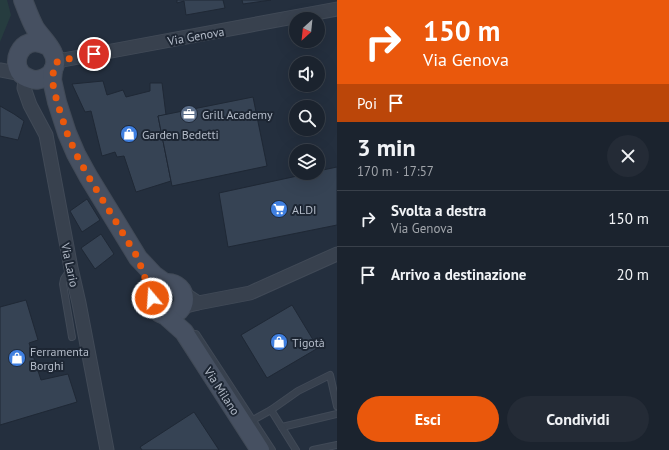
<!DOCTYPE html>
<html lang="it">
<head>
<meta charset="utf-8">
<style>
  :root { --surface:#1b232e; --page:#242b36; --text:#f1f3f6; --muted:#a0a4aa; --line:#39404a; --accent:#ea580c }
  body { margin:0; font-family:"PT Sans",sans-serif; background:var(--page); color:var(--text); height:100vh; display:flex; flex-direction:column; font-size:15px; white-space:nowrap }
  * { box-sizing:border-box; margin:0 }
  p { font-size:13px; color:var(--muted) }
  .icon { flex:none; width:22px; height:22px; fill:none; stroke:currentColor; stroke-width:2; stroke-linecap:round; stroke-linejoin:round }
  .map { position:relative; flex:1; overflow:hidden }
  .panel { display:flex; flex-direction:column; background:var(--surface); width:332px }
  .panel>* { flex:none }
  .guide { background:#ea580c; color:#fff; overflow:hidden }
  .needle { width:26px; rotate:207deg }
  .fabs { position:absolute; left:289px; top:12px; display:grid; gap:8px }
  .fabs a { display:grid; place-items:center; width:36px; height:36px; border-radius:50%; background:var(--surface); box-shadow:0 4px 16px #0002,0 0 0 1px var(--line); font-size:20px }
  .pin { position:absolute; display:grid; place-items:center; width:34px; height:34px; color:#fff; margin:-17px; border:2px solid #fff; border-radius:50%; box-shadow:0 1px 4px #0007 }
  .me { position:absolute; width:44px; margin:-22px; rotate:342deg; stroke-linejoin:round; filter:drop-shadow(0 0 3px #0008) }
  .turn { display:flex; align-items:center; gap:14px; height:84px; padding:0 20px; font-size:18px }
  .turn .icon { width:52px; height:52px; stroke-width:2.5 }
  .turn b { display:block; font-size:28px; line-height:34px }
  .then { display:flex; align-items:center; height:38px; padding:0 20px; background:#0003; gap:8px; font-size:15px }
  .round { display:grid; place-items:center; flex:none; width:42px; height:42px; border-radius:21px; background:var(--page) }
  .summary { display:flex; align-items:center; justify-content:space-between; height:68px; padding:0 20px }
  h1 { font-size:24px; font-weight:700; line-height:30px }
  .cta { display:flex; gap:8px; margin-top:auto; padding:8px 20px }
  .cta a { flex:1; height:46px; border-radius:24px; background:var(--accent); color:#fff; font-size:16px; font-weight:700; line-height:46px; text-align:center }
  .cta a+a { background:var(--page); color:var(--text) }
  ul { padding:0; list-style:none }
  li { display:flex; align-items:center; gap:12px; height:56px; padding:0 20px; border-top:1px solid var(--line) }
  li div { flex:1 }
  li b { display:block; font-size:15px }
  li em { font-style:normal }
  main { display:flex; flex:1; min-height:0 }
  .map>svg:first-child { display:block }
  .green { fill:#263c3f }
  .building { fill:#364354; stroke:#1f2835 }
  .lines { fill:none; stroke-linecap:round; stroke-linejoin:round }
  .service-casing { stroke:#414a57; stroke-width:8 }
  .minor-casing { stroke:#414a57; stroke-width:15 }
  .secondary-casing { stroke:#414a57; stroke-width:20 }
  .service { stroke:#38414e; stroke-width:6 }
  .minor { stroke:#38414e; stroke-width:13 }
  .secondary { stroke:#465061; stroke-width:18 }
  .route { stroke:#ea580c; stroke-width:7; stroke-dasharray:0 12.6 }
  .labels { text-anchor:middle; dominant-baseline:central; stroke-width:4; stroke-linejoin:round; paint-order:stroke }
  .street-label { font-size:12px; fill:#b4bcc9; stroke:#1d2633 }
  .poi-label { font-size:12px; fill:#b4bcc9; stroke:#1d2633; text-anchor:start }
</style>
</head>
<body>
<main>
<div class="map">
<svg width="337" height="450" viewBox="0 0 337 450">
  <rect width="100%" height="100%" fill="#242f3e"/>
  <polygon class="green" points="0,0 7,0 11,15 0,42"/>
  <g class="building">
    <polygon points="177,0 223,0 225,8 186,15 184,1 177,3"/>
    <polygon points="242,0 271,0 243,4"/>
    <polygon points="103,81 107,95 123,90 126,97 150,91 150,83 162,83 166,115 158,116 171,181 136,192 124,156 117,157 115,152 102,156 91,111 85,112 72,84"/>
    <polygon points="253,97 267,166 172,186 158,116"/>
    <polygon points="0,106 14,114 24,121 18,140 0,136"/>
    <polygon points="337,167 337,225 228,247 219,193 311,173 318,173 318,171"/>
    <polygon points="87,199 100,220 82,232 70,211"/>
    <polygon points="101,234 114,254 95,269 81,248"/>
    <polygon points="26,300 38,340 29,343 41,380 68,374 77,402 0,425 0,307"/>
    <polygon points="292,305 318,348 267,378 241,335"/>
    <polygon points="194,412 219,450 142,450 140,447"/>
  </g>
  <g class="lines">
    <g class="service-casing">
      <g id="service">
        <polyline points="70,270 64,279 63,284 72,337"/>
        <polyline points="192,334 196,334 272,450"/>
        <polyline points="253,420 271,410"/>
        <polyline points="282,427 337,414"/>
        <polyline points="296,450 271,410 298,391 330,375 337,406"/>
        <polyline points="313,450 337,445"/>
      </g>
    </g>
    <g class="minor-casing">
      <g id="minor">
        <polyline points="55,57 63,60 337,9"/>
        <polyline points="0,70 22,74"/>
        <polyline points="24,76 25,80 24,88 30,105 46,135 71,268 79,303 107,450"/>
        <polyline points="183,293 198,303"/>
        <polyline points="182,307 198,303 250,293 337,254"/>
      </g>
    </g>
    <g class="secondary-casing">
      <g id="secondary">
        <path d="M23 0C27 10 30 19 35 28 41 37 49 44 53 53 58 62 54 73 46 77 41 80 34 81 28 78 6 70 19 30 48 46"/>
        <polyline points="53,70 52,80 57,102 67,133 76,154 88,176 138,258 154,275 165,283"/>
        <circle cx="168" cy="299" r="16"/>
        <polyline points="165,315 184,332 260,450"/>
      </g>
    </g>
    <use href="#service" class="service"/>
    <use href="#minor" class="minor"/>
    <use href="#secondary" class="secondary"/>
  </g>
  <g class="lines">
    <polyline class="route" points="94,54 62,60 55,63 52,80 57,102 67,133 76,154 88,176 138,258 152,298"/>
  </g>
  <defs>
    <g id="office-disc" transform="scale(0.9)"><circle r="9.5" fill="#5c6f8a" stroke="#1d2633"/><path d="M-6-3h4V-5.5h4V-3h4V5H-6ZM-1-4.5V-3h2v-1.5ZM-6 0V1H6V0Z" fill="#fff"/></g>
    <g id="shop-disc" transform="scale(0.9)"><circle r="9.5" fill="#3f7fe0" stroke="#1d2633"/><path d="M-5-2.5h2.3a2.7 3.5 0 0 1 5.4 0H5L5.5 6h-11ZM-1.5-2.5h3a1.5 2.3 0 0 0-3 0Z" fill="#fff"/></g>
    <g id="supermarket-disc" transform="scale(0.9)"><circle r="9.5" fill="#3f7fe0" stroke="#1d2633"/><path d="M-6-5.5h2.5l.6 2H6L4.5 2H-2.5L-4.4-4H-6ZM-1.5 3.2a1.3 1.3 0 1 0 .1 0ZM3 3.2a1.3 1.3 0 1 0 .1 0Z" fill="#fff"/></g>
  </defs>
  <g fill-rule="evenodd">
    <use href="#office-disc" x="189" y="114"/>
    <use href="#shop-disc" x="129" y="134"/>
    <use href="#supermarket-disc" x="279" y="209"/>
    <use href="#shop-disc" x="279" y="342"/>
    <use href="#shop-disc" x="17" y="358"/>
  </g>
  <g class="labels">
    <g class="street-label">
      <text transform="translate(196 36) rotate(-10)">Via Genova</text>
      <text transform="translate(70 265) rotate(78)">Via Lario</text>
      <text transform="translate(222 391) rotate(57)">Via Milano</text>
    </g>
    <g class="poi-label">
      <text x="202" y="114">Grill Academy</text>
      <text x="142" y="134">Garden Bedetti</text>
      <text x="292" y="209">ALDI</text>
      <text x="292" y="342">Tigotà</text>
      <text x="30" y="351">Ferramenta<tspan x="30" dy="14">Borghi</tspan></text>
    </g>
  </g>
</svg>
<div class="fabs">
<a><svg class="needle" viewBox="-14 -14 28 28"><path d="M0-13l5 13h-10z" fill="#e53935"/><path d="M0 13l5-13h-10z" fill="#a0a4aa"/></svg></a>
<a><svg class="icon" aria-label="sound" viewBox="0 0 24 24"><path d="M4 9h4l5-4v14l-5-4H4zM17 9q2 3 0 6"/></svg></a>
<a><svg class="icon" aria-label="search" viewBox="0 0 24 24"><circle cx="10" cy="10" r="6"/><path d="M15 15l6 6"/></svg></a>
<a><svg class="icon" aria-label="layers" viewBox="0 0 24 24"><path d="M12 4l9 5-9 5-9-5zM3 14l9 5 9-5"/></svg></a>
</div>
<div class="pin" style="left:94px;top:54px;background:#d93025"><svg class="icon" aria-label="arrive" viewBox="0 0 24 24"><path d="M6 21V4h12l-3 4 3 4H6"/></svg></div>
<svg class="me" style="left:152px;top:298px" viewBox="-20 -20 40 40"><circle r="17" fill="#ea580c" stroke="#fff" stroke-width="3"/><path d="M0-11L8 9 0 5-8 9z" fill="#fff"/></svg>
</div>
<section class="panel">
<div class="guide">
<div class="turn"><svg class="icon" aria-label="right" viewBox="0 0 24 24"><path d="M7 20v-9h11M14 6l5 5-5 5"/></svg><div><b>150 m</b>Via Genova</div></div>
<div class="then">Poi<svg class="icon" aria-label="arrive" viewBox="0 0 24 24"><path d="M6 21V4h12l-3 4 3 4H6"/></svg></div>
</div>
<div class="summary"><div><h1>3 min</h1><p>170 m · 17:57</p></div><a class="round"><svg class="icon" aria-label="close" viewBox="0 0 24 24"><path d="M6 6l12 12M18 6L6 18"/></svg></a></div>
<ul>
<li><svg class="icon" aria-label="right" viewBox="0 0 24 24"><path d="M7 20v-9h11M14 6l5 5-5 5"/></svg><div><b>Svolta a destra</b><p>Via Genova</p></div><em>150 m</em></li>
<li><svg class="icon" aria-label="arrive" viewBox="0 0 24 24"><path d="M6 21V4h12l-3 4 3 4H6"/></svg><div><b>Arrivo a destinazione</b></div><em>20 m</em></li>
</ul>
<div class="cta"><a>Esci</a><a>Condividi</a></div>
</section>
</main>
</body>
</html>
